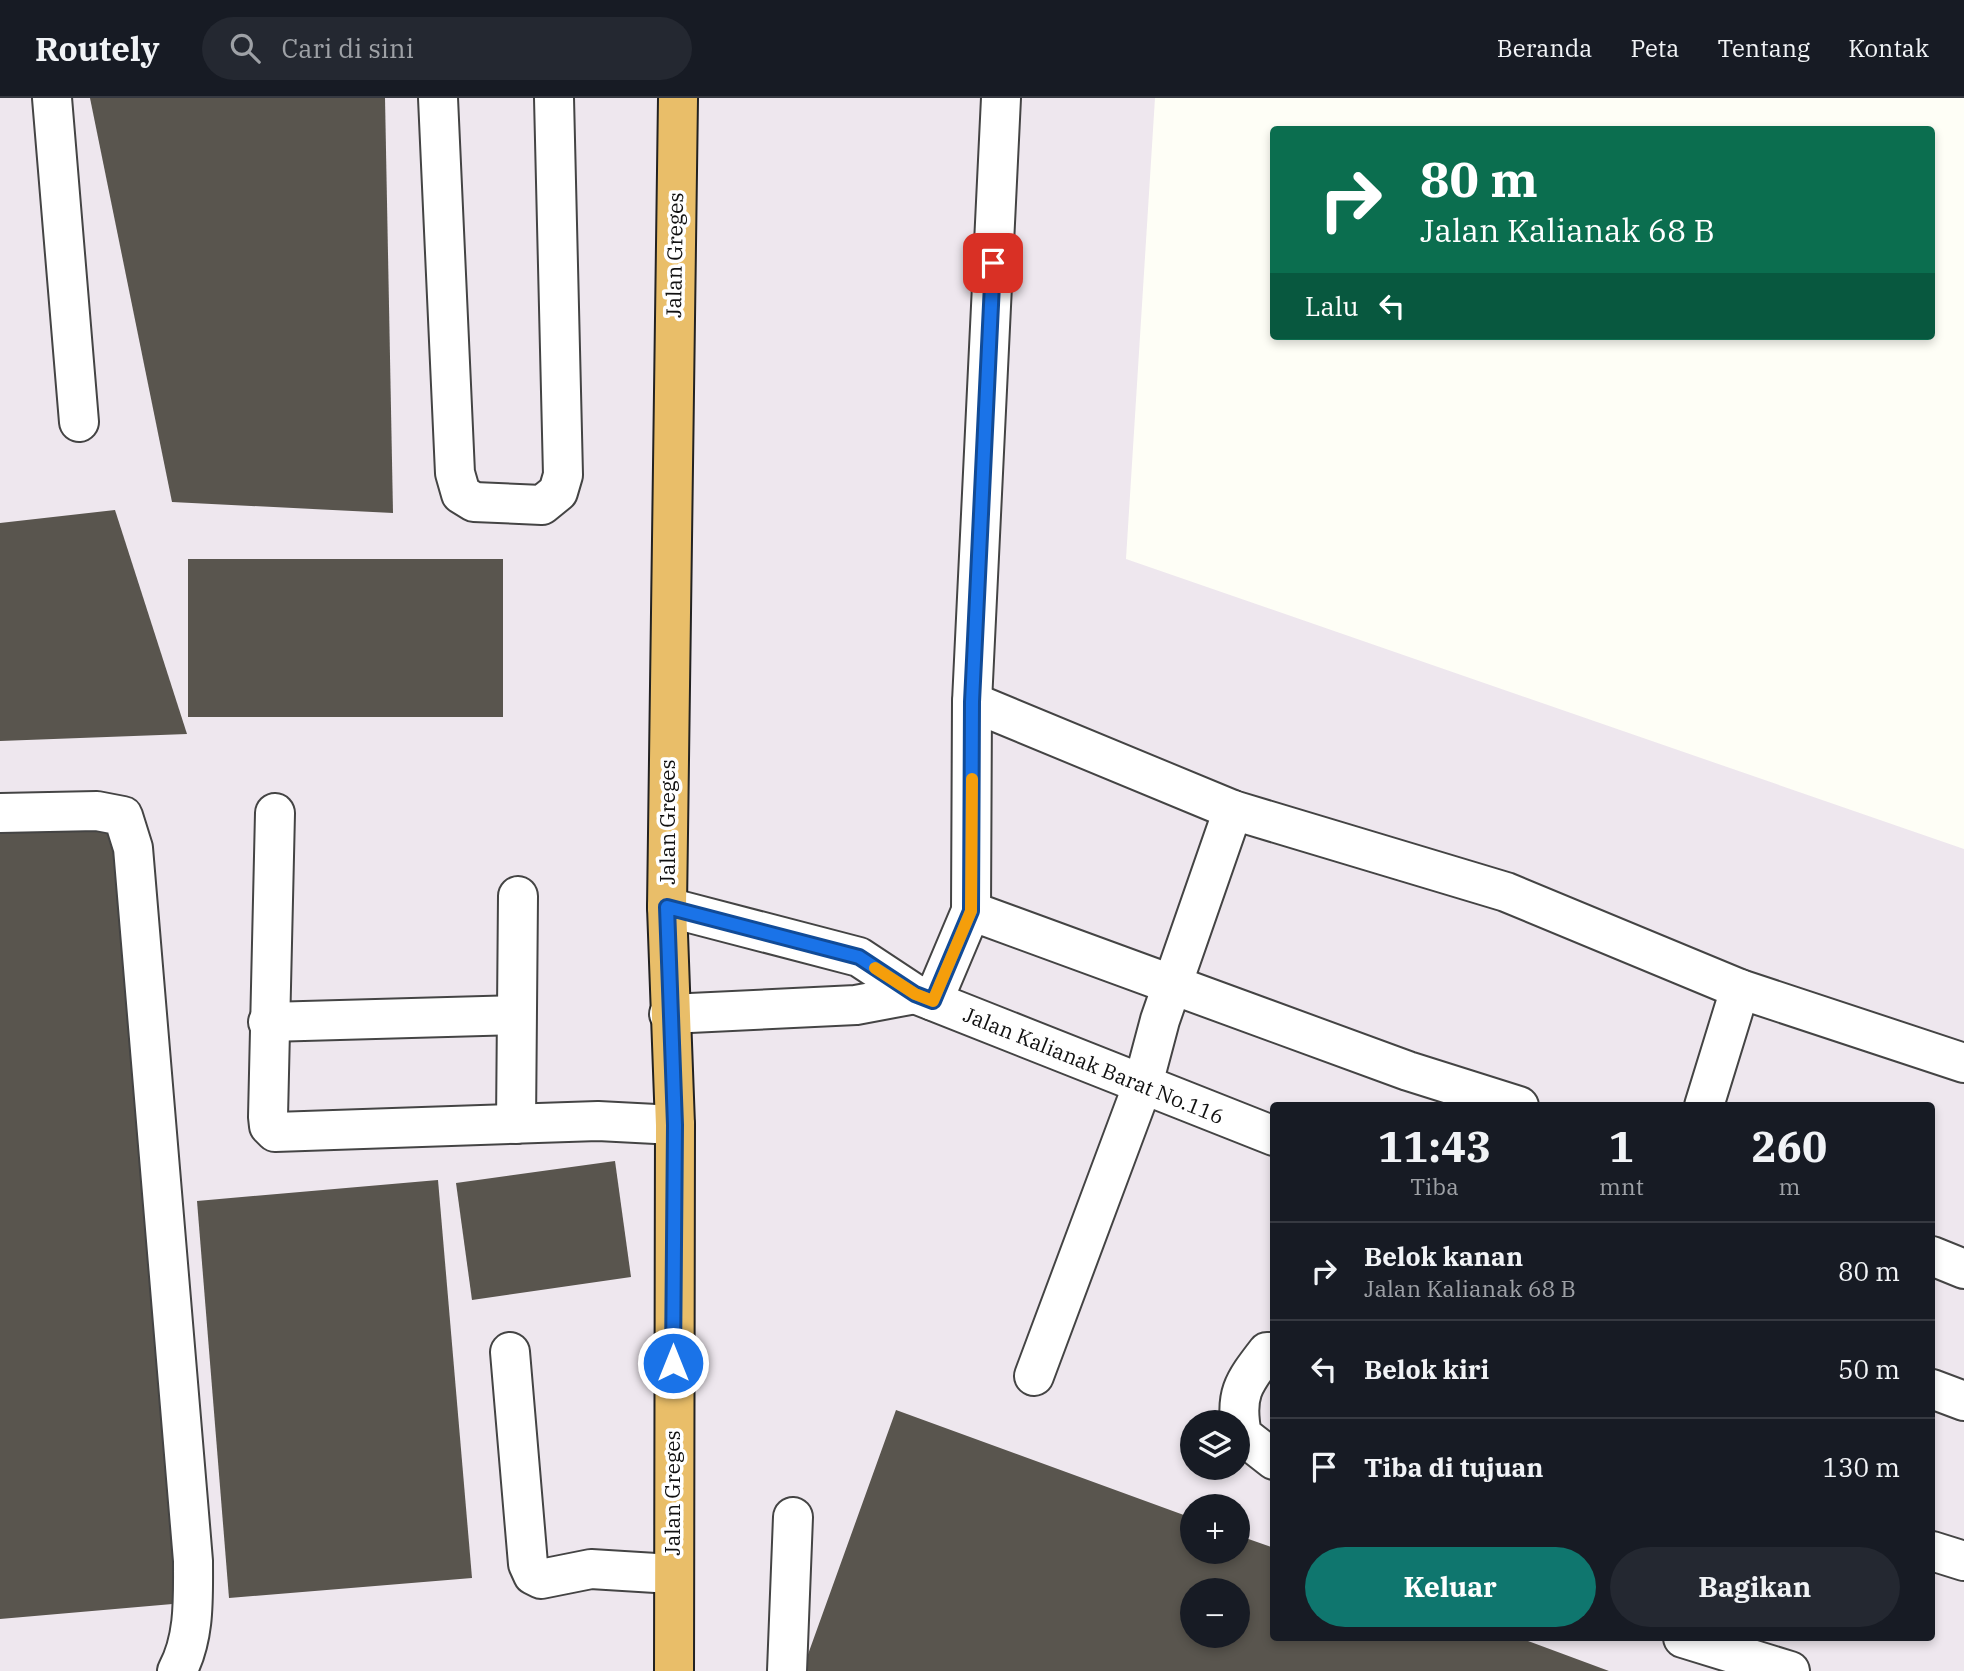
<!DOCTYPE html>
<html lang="id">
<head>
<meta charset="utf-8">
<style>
  :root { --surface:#171b24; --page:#242831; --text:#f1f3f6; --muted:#9ea1a6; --line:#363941; --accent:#0f766e }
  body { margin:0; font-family:"IBM Plex Serif",serif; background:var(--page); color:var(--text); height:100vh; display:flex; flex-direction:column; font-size:26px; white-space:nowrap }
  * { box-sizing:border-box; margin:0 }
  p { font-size:23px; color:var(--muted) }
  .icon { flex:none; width:38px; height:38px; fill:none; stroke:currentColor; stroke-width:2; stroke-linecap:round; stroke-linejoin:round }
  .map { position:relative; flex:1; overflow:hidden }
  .drawer { position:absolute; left:1270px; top:1004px; width:665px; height:539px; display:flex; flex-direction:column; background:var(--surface); border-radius:7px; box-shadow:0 4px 10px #0003 }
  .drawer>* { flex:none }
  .top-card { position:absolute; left:1270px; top:28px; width:665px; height:214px; border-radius:7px; box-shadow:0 4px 10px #0003; background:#0b6e4f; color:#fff; overflow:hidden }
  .tools { position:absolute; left:1180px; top:1312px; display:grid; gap:14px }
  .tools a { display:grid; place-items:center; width:70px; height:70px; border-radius:50%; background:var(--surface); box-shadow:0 4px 10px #0003; font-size:35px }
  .pin { position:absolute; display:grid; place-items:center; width:60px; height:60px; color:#fff; margin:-30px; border-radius:14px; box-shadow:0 4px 10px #0006 }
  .me { position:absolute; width:77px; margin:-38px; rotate:0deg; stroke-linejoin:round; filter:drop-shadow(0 0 5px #0008) }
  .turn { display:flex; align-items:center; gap:24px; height:147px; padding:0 35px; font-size:32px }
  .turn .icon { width:91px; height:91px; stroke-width:2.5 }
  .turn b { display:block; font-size:49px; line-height:60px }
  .then { display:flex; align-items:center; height:66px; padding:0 35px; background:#0003; gap:14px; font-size:26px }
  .eta { display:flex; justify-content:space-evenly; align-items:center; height:119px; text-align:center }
  .eta b { font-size:42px; font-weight:800; line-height:49px }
  .action { display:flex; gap:14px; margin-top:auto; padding:14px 35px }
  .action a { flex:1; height:80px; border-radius:42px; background:var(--accent); color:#fff; font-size:28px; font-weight:800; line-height:80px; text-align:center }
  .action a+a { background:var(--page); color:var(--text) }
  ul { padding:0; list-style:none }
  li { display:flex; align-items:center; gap:21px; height:98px; padding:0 35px; border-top:2px solid var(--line) }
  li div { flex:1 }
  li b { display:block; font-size:26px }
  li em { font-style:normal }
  header { display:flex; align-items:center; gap:42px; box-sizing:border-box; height:98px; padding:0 35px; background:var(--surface); border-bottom:2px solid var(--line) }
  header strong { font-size:33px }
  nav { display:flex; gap:38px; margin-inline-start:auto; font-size:24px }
  .search { width:490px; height:63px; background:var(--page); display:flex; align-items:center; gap:18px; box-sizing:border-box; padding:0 24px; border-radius:38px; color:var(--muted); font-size:26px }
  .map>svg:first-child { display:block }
  .industrial { fill:#eee7ee; fill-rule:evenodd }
  .building { fill:#59554e; fill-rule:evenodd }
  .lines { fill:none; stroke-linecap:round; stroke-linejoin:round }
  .minor-casing { stroke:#444; stroke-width:42 }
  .highway-casing { stroke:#222; stroke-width:42 }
  .minor { stroke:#fff; stroke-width:38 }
  .highway { stroke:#e9be69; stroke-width:38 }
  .route-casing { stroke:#114b97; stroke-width:18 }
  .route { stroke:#1a73e8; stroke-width:12 }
  .slow { stroke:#f59e0b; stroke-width:12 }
  .labels { text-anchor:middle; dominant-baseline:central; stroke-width:7; stroke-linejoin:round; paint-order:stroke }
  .street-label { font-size:21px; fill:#111; stroke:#fff }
</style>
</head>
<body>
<header>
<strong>Routely</strong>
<div class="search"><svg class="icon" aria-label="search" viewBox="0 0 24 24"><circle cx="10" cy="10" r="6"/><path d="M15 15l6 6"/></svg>Cari di sini</div>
<nav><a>Beranda</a><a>Peta</a><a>Tentang</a><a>Kontak</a></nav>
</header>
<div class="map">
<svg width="1964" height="1573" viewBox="0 0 1964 1573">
  <rect width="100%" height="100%" fill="#fefef6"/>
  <path class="industrial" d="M0 0H1155L1126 461 1964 751V1573H0ZM1274 1008H1932V1540H1274ZM1192 1325H1237V1370H1192ZM1192 1409H1237V1454H1192ZM1192 1493H1237V1538H1192Z"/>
  <g class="building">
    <polygon points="90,0 385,0 393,415 172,404"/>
    <polygon points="115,412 187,636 0,643 0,425"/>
    <rect x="188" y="461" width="315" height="158"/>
    <polygon points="119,722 184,1505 0,1521 0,732"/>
    <polygon points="615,1063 631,1179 472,1202 456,1085"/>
    <polygon points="438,1082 472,1480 229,1500 197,1103"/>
    <path d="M896 1312 1192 1420V1454H1237V1437L1274 1450V1540H1520L1609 1573H802ZM1192 1493H1237V1538H1192Z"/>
  </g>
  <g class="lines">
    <g class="minor-casing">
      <g id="minor">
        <polyline points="52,0 79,324"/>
        <polyline points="438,0 455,375 461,396 474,404 542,407 558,394 563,377 554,0"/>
        <polyline points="972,604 1233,712 1506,794 1740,891 1964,965"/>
        <path d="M0 715 97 713 123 718 133 750 193 1463C193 1500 195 1540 177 1573"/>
        <polyline points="275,715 268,1019 269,1028 275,1034 598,1023 675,1027"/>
        <polyline points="667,809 859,859 915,896 1274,1038"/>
        <polyline points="971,813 972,604 1001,0"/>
        <polyline points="933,903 971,813 1408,973 1519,1008"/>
        <polyline points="669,916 856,907 915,896"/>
        <polyline points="268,924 515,917"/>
        <polyline points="1704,1008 1740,891"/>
        <polyline points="516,1026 518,798"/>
        <polyline points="1932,1158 1964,1171"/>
        <polyline points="510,1254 528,1466 533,1477 541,1481 591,1471 672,1476"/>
        <path d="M1274 1254H1267C1243 1285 1234 1297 1242 1337L1274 1362"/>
        <polyline points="1034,1278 1143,986 1160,922 1233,712"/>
        <polyline points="1932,1291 1964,1303"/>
        <polyline points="1932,1453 1964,1463"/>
        <polyline points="1683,1540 1790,1573"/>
        <polyline points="787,1573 793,1419"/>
      </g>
    </g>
    <g class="highway-casing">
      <polyline id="highway" points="674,1573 675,1027 667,809 678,0"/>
    </g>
    <use href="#minor" class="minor"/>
    <use href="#highway" class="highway"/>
  </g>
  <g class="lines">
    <g class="route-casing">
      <polyline id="route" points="673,1265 675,1027 667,809 859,859 915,896 933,903 971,813 972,604 993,165"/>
    </g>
    <use href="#route" class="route"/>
    <polyline class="slow" points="875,870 915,896 933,903 971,813 972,681"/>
  </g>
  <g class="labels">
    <g class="street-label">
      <text transform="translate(674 157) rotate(-89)">Jalan Greges</text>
      <text transform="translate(667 724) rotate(-90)">Jalan Greges</text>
      <text transform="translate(1094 967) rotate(22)">Jalan Kalianak Barat No.116</text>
      <text transform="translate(672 1395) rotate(-90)">Jalan Greges</text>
    </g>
  </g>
</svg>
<div class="tools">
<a><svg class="icon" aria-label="layers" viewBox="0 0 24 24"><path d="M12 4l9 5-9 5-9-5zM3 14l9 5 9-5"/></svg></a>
<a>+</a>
<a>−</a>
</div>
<div class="pin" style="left:993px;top:165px;background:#d93025"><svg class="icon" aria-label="arrive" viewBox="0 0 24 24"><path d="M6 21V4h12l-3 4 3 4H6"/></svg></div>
<svg class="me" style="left:673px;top:1265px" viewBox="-20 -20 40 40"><circle r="17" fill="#1a73e8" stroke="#fff" stroke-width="3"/><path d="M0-11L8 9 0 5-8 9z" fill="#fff"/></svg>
<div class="top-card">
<div class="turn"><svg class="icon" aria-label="right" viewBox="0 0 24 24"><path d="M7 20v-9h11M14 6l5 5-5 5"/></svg><div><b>80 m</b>Jalan Kalianak 68 B</div></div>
<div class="then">Lalu<svg class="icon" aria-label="left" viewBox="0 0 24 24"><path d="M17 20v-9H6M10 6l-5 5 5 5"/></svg></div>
</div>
<section class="drawer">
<div class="eta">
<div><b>11:43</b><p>Tiba</p></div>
<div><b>1</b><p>mnt</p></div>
<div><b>260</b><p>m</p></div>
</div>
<ul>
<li><svg class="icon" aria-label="right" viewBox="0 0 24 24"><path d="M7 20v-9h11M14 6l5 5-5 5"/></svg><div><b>Belok kanan</b><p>Jalan Kalianak 68 B</p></div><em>80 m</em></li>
<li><svg class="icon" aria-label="left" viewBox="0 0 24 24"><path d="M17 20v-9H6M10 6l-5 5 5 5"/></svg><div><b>Belok kiri</b></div><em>50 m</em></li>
<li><svg class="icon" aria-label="arrive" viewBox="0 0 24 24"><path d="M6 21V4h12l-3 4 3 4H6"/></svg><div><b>Tiba di tujuan</b></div><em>130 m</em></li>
</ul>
<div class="action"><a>Keluar</a><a>Bagikan</a></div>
</section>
</div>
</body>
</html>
